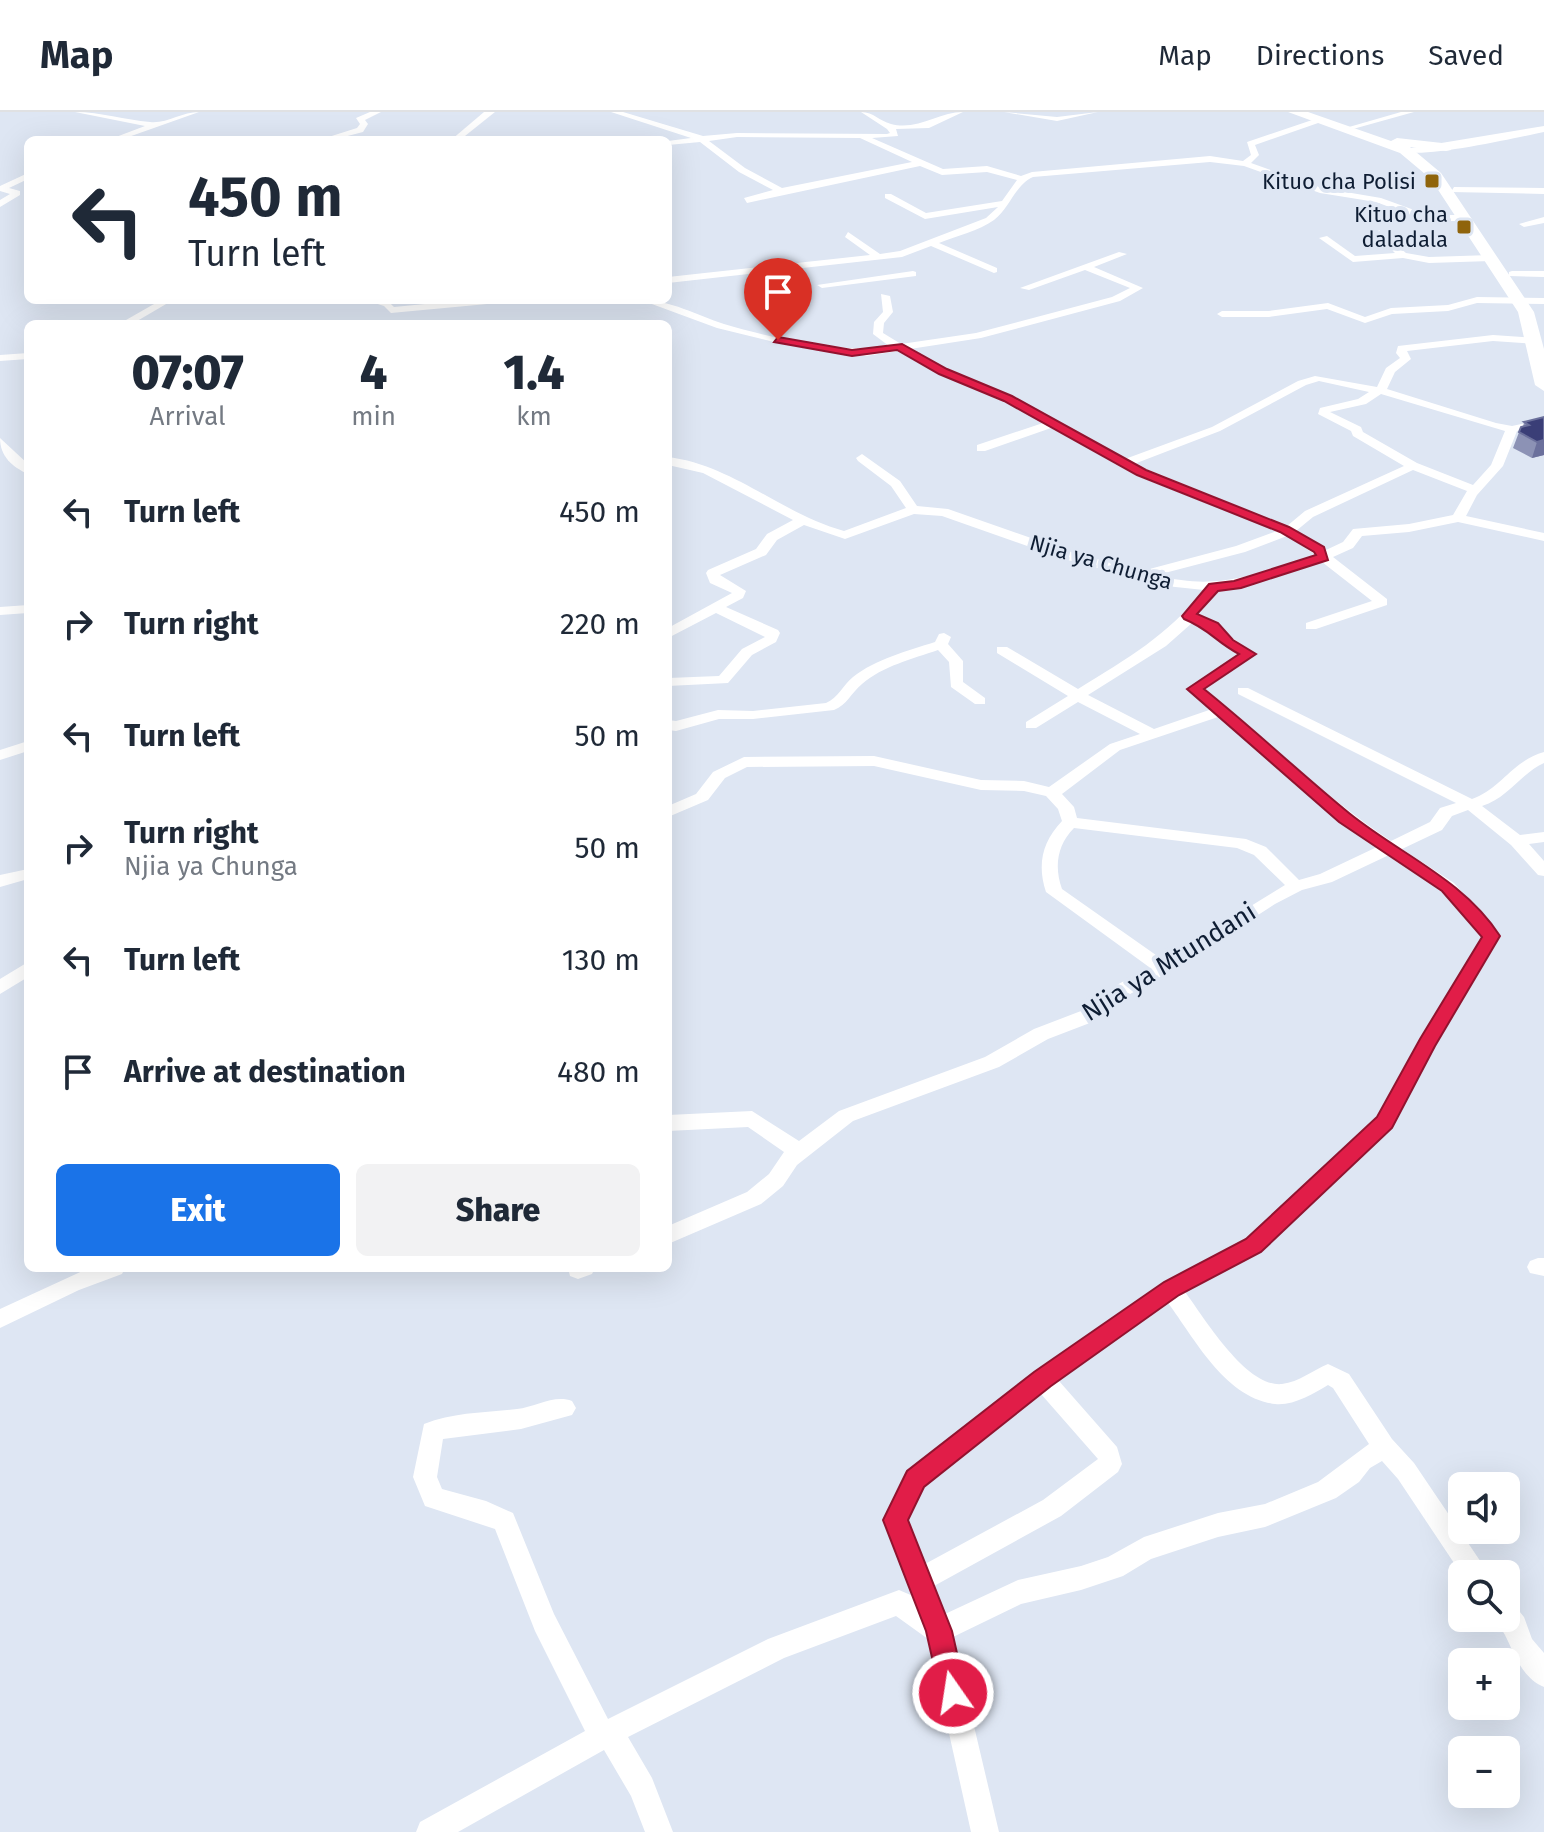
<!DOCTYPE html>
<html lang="en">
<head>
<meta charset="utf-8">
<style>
  :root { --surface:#fff; --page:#f2f2f3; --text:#1f2937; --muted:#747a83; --line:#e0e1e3; --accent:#1a73e8 }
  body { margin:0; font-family:"Fira Sans",sans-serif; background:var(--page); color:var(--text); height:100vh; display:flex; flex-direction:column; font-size:30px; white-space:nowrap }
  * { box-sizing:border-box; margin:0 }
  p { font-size:26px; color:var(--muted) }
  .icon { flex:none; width:44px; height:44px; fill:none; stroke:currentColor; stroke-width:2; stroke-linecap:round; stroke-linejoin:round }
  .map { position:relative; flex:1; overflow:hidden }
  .drawer { position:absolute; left:24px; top:208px; width:648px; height:952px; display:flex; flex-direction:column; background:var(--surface); border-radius:12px; box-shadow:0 8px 32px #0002 }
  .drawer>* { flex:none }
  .banner { position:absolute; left:24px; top:24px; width:648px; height:168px; border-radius:12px; box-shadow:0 8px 32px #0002; background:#fff; color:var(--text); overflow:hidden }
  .controls { position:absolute; left:1448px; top:1360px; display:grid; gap:16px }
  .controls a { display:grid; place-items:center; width:72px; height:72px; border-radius:12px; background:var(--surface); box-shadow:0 8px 32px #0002; font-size:40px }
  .pin { position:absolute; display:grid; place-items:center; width:68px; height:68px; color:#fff; margin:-82px -34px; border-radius:50% 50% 50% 0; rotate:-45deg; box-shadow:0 0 8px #0007 }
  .pin .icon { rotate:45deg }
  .me { position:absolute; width:88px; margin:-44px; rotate:347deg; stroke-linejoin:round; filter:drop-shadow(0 0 6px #0008) }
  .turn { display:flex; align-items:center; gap:28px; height:168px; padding:0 32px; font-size:36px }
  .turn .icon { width:104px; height:104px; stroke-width:2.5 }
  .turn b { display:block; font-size:56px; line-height:68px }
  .eta { display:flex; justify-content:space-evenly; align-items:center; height:136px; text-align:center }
  .eta b { font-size:48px; font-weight:800; line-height:56px }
  .button { display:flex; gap:16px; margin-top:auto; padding:16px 32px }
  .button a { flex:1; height:92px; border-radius:12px; background:var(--accent); color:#fff; font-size:32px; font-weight:800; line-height:92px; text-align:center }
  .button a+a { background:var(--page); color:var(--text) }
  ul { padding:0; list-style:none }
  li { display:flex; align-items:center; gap:24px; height:112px; padding:0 32px }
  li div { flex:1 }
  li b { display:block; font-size:30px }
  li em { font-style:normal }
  header { display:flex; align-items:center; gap:48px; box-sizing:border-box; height:112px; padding:0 40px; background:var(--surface); border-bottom:2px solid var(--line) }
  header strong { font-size:38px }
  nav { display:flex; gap:44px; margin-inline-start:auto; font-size:28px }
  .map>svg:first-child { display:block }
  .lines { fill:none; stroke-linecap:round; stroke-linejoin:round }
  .street { fill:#fff; fill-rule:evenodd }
  .secondary { fill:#fff; fill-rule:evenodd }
  .primary { fill:#fff; fill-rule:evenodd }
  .wall { fill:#8c92b5 }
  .shaded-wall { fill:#6b709c }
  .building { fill:#3a3e77; stroke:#6b709c; stroke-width:2 }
  .route { fill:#e11d48; stroke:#92132f; stroke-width:2 }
  .poi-dot { fill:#8f640b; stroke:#dee6f3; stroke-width:3 }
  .labels { text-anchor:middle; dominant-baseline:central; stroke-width:8; stroke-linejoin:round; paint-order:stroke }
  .far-poi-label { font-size:22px; fill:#0e1d33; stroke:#dee6f3; text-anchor:end }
  .far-street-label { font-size:22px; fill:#0e1d33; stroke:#dee6f3 }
  .street-label { font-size:26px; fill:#0e1d33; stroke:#dee6f3 }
</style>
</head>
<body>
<header>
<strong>Map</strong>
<nav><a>Map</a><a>Directions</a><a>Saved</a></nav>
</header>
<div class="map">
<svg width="1544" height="1720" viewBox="0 0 1544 1720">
  <rect width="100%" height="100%" fill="#dee6f3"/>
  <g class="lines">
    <g class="street">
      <path d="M75 0C101 0 125 8 150 10 166 12 182 0 199 0L120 28H108L145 14Z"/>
      <polygon points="370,0 381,0 365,8 368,12 363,20 332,28 319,28 357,16 360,12 356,6"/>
      <polygon points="484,0 495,0 460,28 451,28"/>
      <path d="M611 0H623L703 24 737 21 887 22 890 21 887 17 861 0C874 0 879 9 891 12 917 19 939 0 963 0L929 16 896 17 898 24 872 26 943 57 987 54 1021 64 1032 60 1210 44 1243 49 1251 43 1247 30 1318 6 1321 10 1255 33 1259 43 1251 51 1322 76 1381 86 1428 103H1465L1470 106 1465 109H1427L1376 90 1320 81 1244 54 1210 50 1033 65C1015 73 1010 96 994 108 979 119 956 124 939 131L997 156V160L994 161 931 134 902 145 668 171V165L870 143 845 125 848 120 880 142 900 139 986 106 998 95 925 107 885 86V82H891L926 101 1002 89 1017 68 987 60 942 63 920 54 747 91 744 86 773 78 739 60 700 30 668 33V29L691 26ZM737 25 860 26 912 50 782 76 745 56 709 29Z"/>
      <polygon points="1004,0 1057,5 1098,0 1057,9"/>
      <polygon points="1401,0 1414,0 1353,17 1349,15"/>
      <polygon points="28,61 28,67 9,76 20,79 20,83 0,95 0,88 10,82 0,79 0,74"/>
      <polygon points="1454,75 1544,76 1544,82 1451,80"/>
      <polygon points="1544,105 1544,111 1524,115 1519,112"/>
      <polygon points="1379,118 1406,141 1429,145 1491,143 1496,146 1491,149 1429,151 1403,146 1353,150 1319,126 1327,124 1355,144 1395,141 1376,123"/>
      <path d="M1119 140 1127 142 1094 155 1143 176 1120 189 981 226 910 237 933 251 1012 285 1125 347 1212 315 1298 269 1315 264 1377 275 1386 256 1400 246 1396 241 1398 234 1493 223 1536 226 1541 229 1536 232 1493 229 1407 239 1411 247 1395 260 1387 277 1496 311 1512 314 1544 307V313L1517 319 1503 354 1477 383 1466 404 1544 421V429L1458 410 1409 420 1362 424 1353 436 1333 445 1387 487V493L1316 517H1306V511L1372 489 1322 450 1241 476 1218 479 1198 503 1256 542 1205 577C1268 627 1324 685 1391 729L1430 710 1440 696 1456 691 1238 582V576H1248L1472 687C1501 677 1512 649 1544 640V651C1520 662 1508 686 1482 694L1520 723 1544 720V730L1529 732 1544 749V764L1538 763 1511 733 1468 698 1452 704 1442 718 1402 737 1454 771 1501 824 1434 934 1392 1015 1262 1139 1185 1180C1204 1205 1246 1276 1282 1272 1299 1270 1313 1258 1328 1252L1349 1262 1392 1327 1414 1351 1489 1462 1462 1463 1398 1367 1382 1349 1370 1356 1359 1370 1336 1386 1265 1415 1218 1425 1151 1447 1123 1464 1081 1478 1021 1492 953 1525 999 1720H971L928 1527 896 1504 784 1546 628 1625 652 1666 673 1720H645L631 1684 604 1638 458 1720H416L420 1710 585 1619 535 1519 495 1417 425 1394 413 1365 424 1312C454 1300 485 1301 517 1297 535 1295 555 1282 572 1289L576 1296 572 1303 521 1317 443 1327 437 1365 442 1377 486 1389 513 1401 554 1502 608 1607 768 1527 899 1478 913 1484 883 1408 907 1359 1035 1260 1163 1171 1246 1127 1378 1005 1419 927 1483 825 1442 779 1389 743 1332 770 1302 778 1275 792 1179 854 1111 893 1095 909 1048 927 999 955 853 1009 797 1053 783 1074 761 1092 668 1132V1114L747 1080 769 1062 784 1040 748 1015 668 1019V1003L752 999 799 1029 839 999 985 945 1034 917 1081 899 1099 883 1149 855 1046 780C1037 753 1042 730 1062 709L1058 697 1046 684 1024 679 981 678 874 654 747 655 725 666 708 688 668 705V694L696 682 713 660 744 645 874 644 981 668 1024 669 1049 675 1110 632 1140 622 1078 590 1036 616H1026V610L1068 584 997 541V535H1007L1078 577C1128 546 1167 524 1204 478L1166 474 1064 447 942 404 914 402 845 427 804 413 777 428 766 443 720 463 746 479 743 486 726 495 778 518 780 521 776 530 752 543 728 571 668 574V566L719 564 742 537 765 525 716 501 668 526V516L732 481 710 471 706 461 708 458 756 437 767 422 793 408 703 361 668 353V345C733 353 782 402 844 419L906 396 891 374 858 349 856 346 862 342 900 369 917 394 948 397 1074 441 1142 459 1236 434 1277 419 1137 364 1051 316 985 339H977V333L1043 311 1004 289 925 255 898 239 866 244 778 231 717 216 641 188C670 188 697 203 724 212 772 226 840 242 889 234L873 222 874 210 883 200 881 182 890 184 893 200 884 211 883 221 901 232 976 221 1112 185 1130 176 1085 158 1029 178 1020 176ZM1319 269 1369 280 1358 287 1320 296 1318 302 1351 319 1353 324 1404 354 1305 399 1287 414 1134 352 1220 319 1306 273ZM1381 282 1505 319 1491 353 1473 373 1417 351 1363 320 1361 315 1330 300 1366 292ZM1413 358 1467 379 1453 403 1409 412 1353 417 1343 430 1326 438 1296 419 1313 405ZM1287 424 1316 443C1259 461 1218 480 1157 463L1245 440ZM1192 511 1239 542 1188 577 1212 597 1154 617 1088 583 1166 534ZM1221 604 1339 710 1377 735 1320 762 1299 768 1266 735 1246 727 1077 706 1074 695 1062 682 1120 638ZM1074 716 1237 736 1254 743 1285 773 1163 848 1062 777C1054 755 1057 733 1074 716ZM1168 1191C1195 1227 1225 1286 1275 1292 1293 1294 1313 1282 1328 1273L1333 1276 1369 1332 1318 1370 1265 1392 1218 1401 1144 1425 1108 1445 1081 1454 1018 1468 945 1502 934 1474 1061 1404 1118 1360 1122 1352 1117 1335 1059 1269ZM1041 1282 1098 1347 1043 1388 925 1452 907 1408 923 1375Z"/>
      <polygon points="913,159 916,160 916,164 822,176 817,173"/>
      <polygon points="1512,159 1544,159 1544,165 1509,164 1509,160"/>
      <polygon points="1477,185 1544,186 1544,192 1477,191 1448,199 1392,202 1365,211 1327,197 1269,205 1222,205 1217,202 1222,199 1269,199 1328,191 1365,205 1391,196 1448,193"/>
      <polygon points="161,188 173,188 132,212 119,212"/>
      <polygon points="365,188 388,189 394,195 466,188 503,188 498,191 391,201 384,194"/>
      <polygon points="28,241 28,247 0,249 0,243"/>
      <path d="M0 326 28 352V362C12 355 0 344 0 326Z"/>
      <polygon points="28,493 28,501 0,503 0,495"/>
      <path d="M944 521 951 525 948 532 963 549V570L985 586V592H975L951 575 949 550 938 538C912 547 883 554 862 572 851 581 847 593 834 598L753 607H719L676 619 668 618V608L676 609 718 598 753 599 826 591C838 586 843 573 853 565 876 547 907 539 935 530L939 522Z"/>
      <polygon points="28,629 28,639 0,648 0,638"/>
      <polygon points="28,757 28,767 0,775 0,763"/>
      <polygon points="28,850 28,865 0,882 0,867"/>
      <polygon points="1538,1146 1544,1146 1544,1164 1530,1161 1527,1155 1530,1149"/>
      <polygon points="89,1156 125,1156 122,1162 79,1178 0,1216 0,1197"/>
      <polygon points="568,1156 595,1156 592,1162 578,1167 570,1164"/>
      <path d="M1506 1490 1515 1494 1524 1505 1532 1527 1544 1541V1575C1522 1566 1515 1543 1505 1523 1502 1517 1497 1512 1494 1506H1506Z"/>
    </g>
    <path class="secondary" d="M1544 14V20C1519 25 1416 49 1399 38Z"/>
    <polygon class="primary" points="1288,0 1308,0 1391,29 1397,26 1451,32 1451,38 1446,39 1410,35 1441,61 1534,200 1544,237 1544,279 1535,273 1518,200 1431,67 1400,41"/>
  </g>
  <polygon class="wall" points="1544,305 1544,343 1532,346 1513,336 1521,315 1523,315 1524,310"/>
  <polygon class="shaded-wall" points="1544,328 1544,343 1532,346 1537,330"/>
  <polygon class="building" points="1544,305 1544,328 1537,330 1519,320 1521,315 1529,313 1524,310"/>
  <path class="route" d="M778 225 852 238 902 232 947 257 1012 284 1146 358 1289 415 1324 435 1328 448 1241 476 1218 479 1197 502 1218 511 1233 528 1256 542 1204 577C1254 617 1300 661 1349 701 1401 743 1463 767 1500 824L1435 934 1392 1016 1261 1140 1179 1183 1051 1274 924 1375 908 1408 952 1519 966 1581 962 1590 953 1594 944 1590 940 1581 926 1519 883 1408 907 1359 1034 1260 1164 1170 1246 1127 1377 1005 1420 927 1482 825 1442 779 1339 710 1187 577 1239 542C1216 530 1209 517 1184 507L1182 504 1209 472 1234 469 1316 443 1314 440 1280 420 1137 363 1004 289 939 262 897 238 852 244 774 230Z"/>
  <g class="poi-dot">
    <rect x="1424" y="61" width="16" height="16" rx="4"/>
    <rect x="1456" y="107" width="16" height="16" rx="4"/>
  </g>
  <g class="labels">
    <g class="far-poi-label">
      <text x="1416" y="69">Kituo cha Polisi</text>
      <text x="1448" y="102">Kituo cha<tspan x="1448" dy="25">daladala</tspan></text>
    </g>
    <g class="far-street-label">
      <text transform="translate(1101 450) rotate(16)">Njia ya Chunga</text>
    </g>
    <g class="street-label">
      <text transform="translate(1169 850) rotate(-32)">Njia ya Mtundani</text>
    </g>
  </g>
</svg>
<div class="controls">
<a><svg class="icon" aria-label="sound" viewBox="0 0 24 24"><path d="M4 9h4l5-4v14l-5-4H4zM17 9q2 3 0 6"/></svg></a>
<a><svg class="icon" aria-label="search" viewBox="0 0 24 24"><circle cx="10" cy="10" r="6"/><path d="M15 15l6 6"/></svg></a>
<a>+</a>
<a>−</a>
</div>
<div class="pin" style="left:778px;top:228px;background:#d93025"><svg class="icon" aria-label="arrive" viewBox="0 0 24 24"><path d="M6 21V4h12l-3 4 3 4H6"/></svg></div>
<svg class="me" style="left:953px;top:1581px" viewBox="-20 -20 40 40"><circle r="17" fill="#e11d48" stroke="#fff" stroke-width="3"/><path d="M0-11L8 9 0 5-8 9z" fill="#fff"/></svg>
<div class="banner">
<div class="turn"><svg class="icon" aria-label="left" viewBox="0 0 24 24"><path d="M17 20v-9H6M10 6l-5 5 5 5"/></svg><div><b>450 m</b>Turn left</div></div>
</div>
<section class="drawer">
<div class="eta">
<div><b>07:07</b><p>Arrival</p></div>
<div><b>4</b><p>min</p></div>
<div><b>1.4</b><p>km</p></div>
</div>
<ul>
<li><svg class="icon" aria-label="left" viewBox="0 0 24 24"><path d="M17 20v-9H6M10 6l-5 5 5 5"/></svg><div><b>Turn left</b></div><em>450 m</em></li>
<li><svg class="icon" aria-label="right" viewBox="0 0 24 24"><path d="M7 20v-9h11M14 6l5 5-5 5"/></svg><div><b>Turn right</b></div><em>220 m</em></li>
<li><svg class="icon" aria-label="left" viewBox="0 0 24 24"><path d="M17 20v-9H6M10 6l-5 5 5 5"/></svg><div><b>Turn left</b></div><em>50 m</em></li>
<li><svg class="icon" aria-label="right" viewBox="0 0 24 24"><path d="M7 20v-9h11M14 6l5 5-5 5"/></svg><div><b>Turn right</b><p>Njia ya Chunga</p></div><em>50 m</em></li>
<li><svg class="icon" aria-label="left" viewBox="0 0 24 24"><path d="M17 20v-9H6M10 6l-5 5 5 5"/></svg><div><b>Turn left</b></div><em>130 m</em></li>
<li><svg class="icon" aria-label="arrive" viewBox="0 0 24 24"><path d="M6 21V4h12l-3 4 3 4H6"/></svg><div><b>Arrive at destination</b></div><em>480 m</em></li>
</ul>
<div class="button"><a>Exit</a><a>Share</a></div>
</section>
</div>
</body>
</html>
